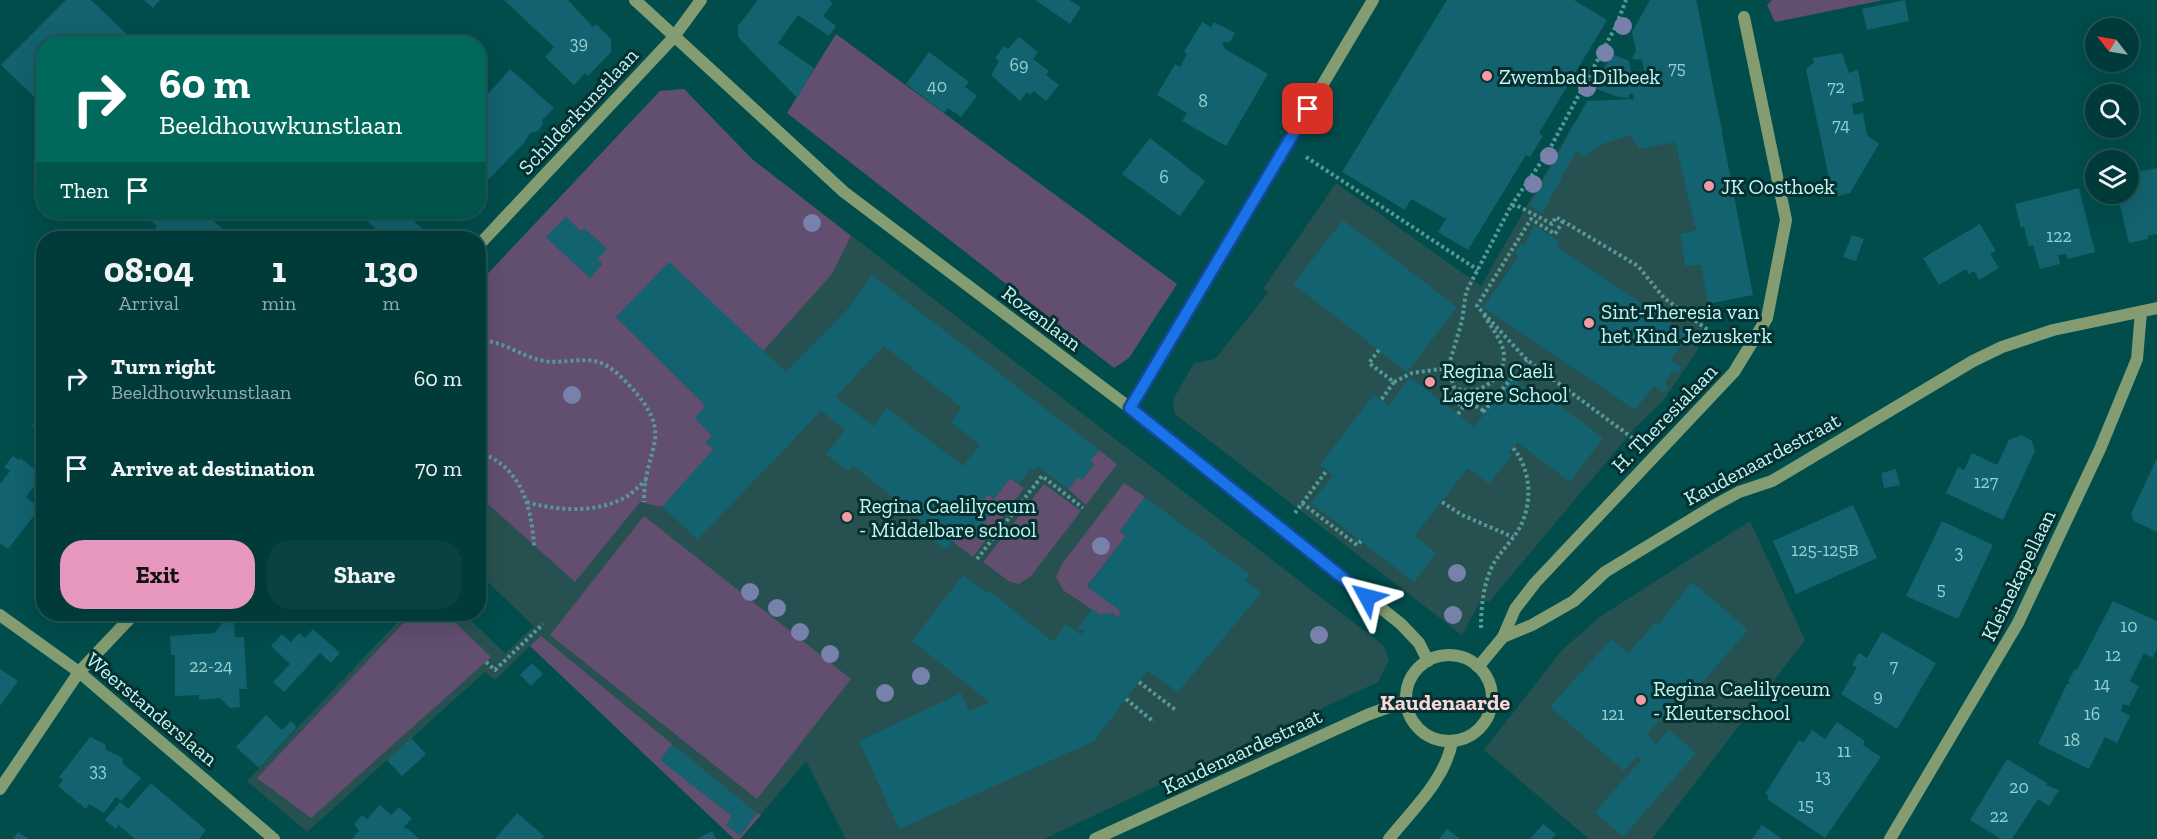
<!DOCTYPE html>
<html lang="en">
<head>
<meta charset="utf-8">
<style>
  :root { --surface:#003a39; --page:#0a4141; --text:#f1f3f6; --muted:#95adae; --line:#225453; --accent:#e797bd }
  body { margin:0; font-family:"Zilla Slab",serif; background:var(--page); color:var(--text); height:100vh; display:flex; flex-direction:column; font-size:22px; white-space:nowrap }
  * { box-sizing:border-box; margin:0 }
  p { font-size:20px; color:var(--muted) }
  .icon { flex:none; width:33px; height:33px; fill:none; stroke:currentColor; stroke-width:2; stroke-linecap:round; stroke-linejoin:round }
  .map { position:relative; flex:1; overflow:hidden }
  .drawer { position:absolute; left:36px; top:231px; width:450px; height:390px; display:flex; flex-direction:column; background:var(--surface); border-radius:24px; box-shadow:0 6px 24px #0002,0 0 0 2px var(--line) }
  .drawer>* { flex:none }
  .hud { position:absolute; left:36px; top:36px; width:450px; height:183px; border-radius:24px; box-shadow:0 6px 24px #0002,0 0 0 2px var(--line); background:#00695c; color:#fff; overflow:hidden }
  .needle { width:39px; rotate:301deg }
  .buttons { position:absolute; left:2085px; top:18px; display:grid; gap:12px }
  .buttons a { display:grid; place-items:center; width:54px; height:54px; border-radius:50%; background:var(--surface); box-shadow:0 6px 24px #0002,0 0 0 2px var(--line); font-size:30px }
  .pin { position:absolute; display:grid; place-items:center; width:51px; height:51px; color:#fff; margin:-26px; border-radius:12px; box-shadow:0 3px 9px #0006 }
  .me { position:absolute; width:66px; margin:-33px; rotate:308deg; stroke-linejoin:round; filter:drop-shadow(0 0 4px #0008) }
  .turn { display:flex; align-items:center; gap:21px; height:126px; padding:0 24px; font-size:27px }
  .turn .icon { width:78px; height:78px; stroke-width:2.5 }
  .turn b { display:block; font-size:42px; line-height:51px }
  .then { display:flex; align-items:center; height:57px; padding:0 24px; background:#0003; gap:12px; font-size:22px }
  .eta { display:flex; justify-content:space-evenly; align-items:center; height:102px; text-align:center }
  .eta b { font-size:36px; font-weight:700; line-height:42px }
  .cta { display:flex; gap:12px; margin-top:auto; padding:12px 24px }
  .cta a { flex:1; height:69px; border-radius:24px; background:var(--accent); color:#111; font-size:24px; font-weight:700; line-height:69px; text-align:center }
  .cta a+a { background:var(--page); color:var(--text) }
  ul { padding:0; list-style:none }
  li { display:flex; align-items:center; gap:18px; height:90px; padding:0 24px }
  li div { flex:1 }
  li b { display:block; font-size:22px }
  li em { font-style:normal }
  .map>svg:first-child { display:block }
  .built { fill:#275150 }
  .green { fill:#624e6f; fill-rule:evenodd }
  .building { fill:#13626f; fill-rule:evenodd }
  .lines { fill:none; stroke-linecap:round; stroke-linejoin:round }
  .path { stroke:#569997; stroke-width:4; stroke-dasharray:3 3; stroke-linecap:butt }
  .lane { stroke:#849c71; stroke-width:12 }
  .street { stroke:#849c71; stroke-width:12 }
  .tree { fill:#7880ac }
  .route-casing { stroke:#114b97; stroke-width:15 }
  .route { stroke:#1a73e8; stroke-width:10 }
  .poi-dot { fill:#f49aa5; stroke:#06302f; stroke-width:2 }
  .labels { text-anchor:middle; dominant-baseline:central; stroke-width:6; stroke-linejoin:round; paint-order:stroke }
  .number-label { font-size:18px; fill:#94d0d1 }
  .poi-label { font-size:21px; fill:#bff5f2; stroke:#06302f; text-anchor:start }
  .street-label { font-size:21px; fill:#bff5f2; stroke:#06302f }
  .neighbourhood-label { font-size:22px; font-weight:bold; fill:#fbd7da; stroke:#06302f }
</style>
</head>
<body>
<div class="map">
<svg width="2157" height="839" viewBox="0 0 2157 839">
  <rect width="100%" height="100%" fill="#004d4c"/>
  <g class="built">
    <polygon points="684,89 752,159 1384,646 1389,660 1378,682 1044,839 846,839 806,761 740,839 734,839 530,646 495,680 485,672 307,832 247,781 405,614 464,614 505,653 534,626 479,574 479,283 660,91"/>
    <polygon points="1716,101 1723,133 1675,142 1696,230 1680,234 1685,266 1701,265 1708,304 1697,351 1663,401 1634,429 1489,602 1481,600 1462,635 1175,414 1173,400 1194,363 1215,359 1268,293 1263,289 1336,183 1481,286 1574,123"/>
    <polygon points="1750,521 1805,640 1652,839 1589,839 1484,750 1562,650 1601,616"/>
  </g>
  <g class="green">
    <polygon points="1772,0 1883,0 1775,22 1767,5"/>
    <polygon points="836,34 1177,284 1129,358 1114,368 787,113"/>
    <path d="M684 89 752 159 851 236 832 274 763 351 670 263 616 317 706 406 695 418 712 435 706 443 714 449 662 507 640 502 575 582 479 496V283L660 91ZM566 217 581 232 585 229 607 249 597 259 602 264 590 278 546 237Z"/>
    <polygon points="1099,450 1117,464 1086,505 1068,489 1078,477 1082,480 1094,464 1090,461"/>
    <polygon points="1010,478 1024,488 973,557 952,541 988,494 994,499"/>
    <polygon points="1124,483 1145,497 1120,531 1126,536 1087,586 1122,612 1117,618 1113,613 1100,615 1063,590 1056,577 1062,564"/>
    <polygon points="1044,484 1081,511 1031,576 1019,584 1010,582 983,562"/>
    <polygon points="644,516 851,679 757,799 550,635"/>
    <polygon points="412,614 446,614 491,657 311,818 257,778"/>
    <polygon points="541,636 672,744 661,760 732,816 726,825 740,835 757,813 761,815 740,839 734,839 530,646"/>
  </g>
  <g class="building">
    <polygon points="66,0 91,0 135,42 44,44 44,106 1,65"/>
    <polygon points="144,0 160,0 153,8"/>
    <polygon points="504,0 568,0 593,27 596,24 611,39 611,52 588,76 585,73 574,85 545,57 554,47"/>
    <polygon points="758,0 829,0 833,3 823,16 836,26 829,36 798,15 778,43 814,68 797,98 738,37 738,26"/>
    <polygon points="1035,0 1069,0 1081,7 1070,24"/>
    <polygon points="1447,0 1574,0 1607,20 1539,133 1543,136 1530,157 1526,155 1468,250 1438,232 1446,219 1411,199 1405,210 1342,172"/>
    <polygon points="1650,0 1696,0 1697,3 1753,295 1708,304 1701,265 1685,266 1680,234 1696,230 1675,142 1640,149 1630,135 1603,144 1583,157 1576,151 1542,214 1530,205 1587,101 1634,99 1633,94 1629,94 1629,98 1618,97 1594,88 1612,54 1629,61 1632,77 1645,75 1642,60 1632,59 1636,51 1632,32"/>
    <polygon points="1905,0 1909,21 1867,30 1862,9"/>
    <polygon points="1202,22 1211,27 1214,22 1235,33 1230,42 1222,42 1225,49 1268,74 1226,146 1182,121 1187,113 1157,95 1175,64 1180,67 1187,54 1184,52"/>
    <polygon points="1019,37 1038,52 1033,59 1049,71 1046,75 1059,85 1046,101 1034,91 1030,95 1027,92 1020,101 991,75 999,61 995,58 1004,46 1008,49"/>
    <polygon points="929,52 969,82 965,87 977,96 961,117 948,108 944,113 906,84"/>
    <polygon points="1842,53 1849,73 1858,70 1864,101 1852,104 1854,115 1863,113 1867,135 1879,144 1850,193 1833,197 1806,69 1814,63 1813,58"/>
    <polygon points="510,69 554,108 542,120 543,124 538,131 530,133 524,143 478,190 478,89 481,86 489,93"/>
    <polygon points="1150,138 1205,181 1180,216 1122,174"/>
    <polygon points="2157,168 2157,234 2148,236 2148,239 2129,243 2117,194 2128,194 2128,174"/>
    <polygon points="2079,188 2095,252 2068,259 2066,254 2058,255 2060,264 2040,269 2033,245 2029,247 2024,227 2021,228 2015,204"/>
    <polygon points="140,212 204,212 232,238 146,238 157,226"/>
    <polygon points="363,212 416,212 418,214 413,220 427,234 423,238 385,238 360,214"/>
    <polygon points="566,217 581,232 584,228 607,249 597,259 602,263 590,278 546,237"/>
    <polygon points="1343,220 1457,307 1407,372 1293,284"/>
    <polygon points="1980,224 1996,251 1990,254 1999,268 1979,280 1974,271 1969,274 1966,269 1939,285 1923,258"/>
    <polygon points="1534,225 1560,242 1556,246 1688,335 1671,360 1682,367 1678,373 1672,372 1665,383 1668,388 1664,393 1654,386 1635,410 1483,307 1519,256 1515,253 1521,244 1524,246"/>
    <polygon points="1852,235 1864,239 1856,261 1843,257"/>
    <path d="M669 262 786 372 847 310 872 275 1099 450 1090 461 1094 464 1082 480 1078 477 1068 489 1038 467 1034 471 1031 468 1019 484 1010 478 994 499 988 494 983 501 994 509 972 539 961 531 946 550 918 529 922 521 853 465 848 471 826 454 845 430 821 411 698 539 662 507 714 449 706 443 712 435 695 418 706 406 616 317ZM884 346 962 408 951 422 980 445 963 466 887 408 874 426 835 397Z"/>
    <polygon points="1410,377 1474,427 1512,378 1527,389 1530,383 1603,438 1570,482 1517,442 1509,453 1512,455 1489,484 1468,468 1414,536 1436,553 1414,582 1311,503 1333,475 1320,465 1374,394 1388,406"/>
    <polygon points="44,412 44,435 32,426"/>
    <polygon points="2022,435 2032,441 2035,451 2003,520 1946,493 1958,467 1964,470 1972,453 1997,465 2009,440"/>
    <polygon points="13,456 19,460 20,458 43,475 26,497 40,508 8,549 0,543 0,484 10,471 4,467"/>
    <polygon points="2157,458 2157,532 2134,521 2131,514"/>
    <polygon points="1896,469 1900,485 1884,488 1881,473"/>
    <polygon points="1145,497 1250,575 1245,581 1261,593 1178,692 1147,671 1094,741 899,829 859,741 961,693 969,711 990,702 912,641 963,575 987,593 988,590 1053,642 1066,624 1081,635 1084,631 1078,628 1093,609 1100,615 1113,613 1117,618 1122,612 1087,587 1126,536 1120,531"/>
    <polygon points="1853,505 1877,558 1796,594 1773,541"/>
    <polygon points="1942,521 1993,545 1958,619 1906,596"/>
    <polygon points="44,549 44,571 33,564"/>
    <polygon points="1692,582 1748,630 1699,686 1692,680 1675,701 1675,707 1647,733 1656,744 1669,730 1696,753 1623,837 1595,812 1641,760 1637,756 1624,771 1550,707 1611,639 1628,653 1656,622 1659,624"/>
    <polygon points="2113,601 2157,621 2157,648 2153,658 2144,653 2130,681 2139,686 2129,706 2123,704 2121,711 2130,716 2117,743 2105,737 2089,769 2038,744 2067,684 2071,683 2068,681 2075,669 2077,670"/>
    <polygon points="274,614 289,614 282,621"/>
    <polygon points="234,620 235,637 244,637 247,689 239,689 240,707 230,708 220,698 199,700 199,695 175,696 175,655 171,655 170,636 214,633 224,621"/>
    <polygon points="313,629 340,653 331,663 320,653 284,692 273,682 290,664 271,646 282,634 291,642 299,633 305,638"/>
    <polygon points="1882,632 1936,663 1897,729 1841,694 1857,667 1852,665 1859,653 1867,658"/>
    <polygon points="532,663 543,674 531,686 520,675"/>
    <polygon points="0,669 18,681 0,706"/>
    <polygon points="266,715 282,730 291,721 297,727 259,768 236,747"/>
    <polygon points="1837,722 1865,741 1863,745 1881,757 1825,838 1767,799 1769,796 1765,794 1799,740 1804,742 1812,730 1825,739"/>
    <polygon points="90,737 105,744 106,750 123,758 123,764 141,778 121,801 116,797 104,813 89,804 86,809 58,786 63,780 59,777"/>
    <polygon points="411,738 426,754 402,776 387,760"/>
    <polygon points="672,744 757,813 740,836 726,825 732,816 660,760"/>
    <polygon points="2007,759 2047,783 2046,785 2059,790 2049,806 2038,799 2012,839 2001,839 1970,820"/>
    <polygon points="151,783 206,830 199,839 135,839 118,825 116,829 105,820 120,802 128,809"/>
    <polygon points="380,805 391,815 399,807 412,818 403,828 408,829 419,839 352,839 359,831 354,824 362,815 367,819"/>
    <polygon points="517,813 544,836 542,839 495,839"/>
    <polygon points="1543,824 1556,834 1552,839 1530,839"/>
    <polygon points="1762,825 1782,839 1752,839"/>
    <polygon points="1447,829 1460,839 1439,839"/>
    <polygon points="712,831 716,839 697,839"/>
    <polygon points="18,832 29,839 13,839"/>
  </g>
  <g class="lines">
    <g class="path">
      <polyline points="1306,157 1478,270"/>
      <polyline points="1511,206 1548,152 1616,26 1626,0"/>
      <polyline points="1563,221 1555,234 1531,219 1477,306 1527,360 1638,442"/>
      <path d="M1484 315C1490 325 1500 338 1503 349 1510 376 1477 400 1454 387L1448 368 1462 321 1466 292 1511 206 1516 205 1552 224 1556 217 1638 266 1664 298 1726 343"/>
      <path d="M478 341C502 339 521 357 544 361 560 364 578 358 594 361 607 363 620 375 628 384 678 437 644 444 644 502"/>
      <polyline points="1379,350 1369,363 1394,382 1381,400"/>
      <polyline points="1394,382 1412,373 1448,368"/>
      <polyline points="1460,397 1484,411"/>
      <polyline points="1485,412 1484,411 1527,360"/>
      <polyline points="1458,414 1463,407 1458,403 1461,396"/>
      <path d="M478 451C521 468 531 503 534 546"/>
      <path d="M527 502C557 511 596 513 624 498 632 494 639 486 646 480"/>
      <polyline points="1442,502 1462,515 1513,537"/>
      <polyline points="1302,503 1357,545 1361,541"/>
      <polyline points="1295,513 1327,470"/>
      <polyline points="977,559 1042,476 1083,508"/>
      <path d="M1481 628C1481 608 1483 587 1491 569 1498 553 1512 542 1520 527 1533 502 1531 469 1513 448"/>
      <polyline points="486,662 495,670 543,624"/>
      <polyline points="1139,682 1177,711"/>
      <polyline points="1126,699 1154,722"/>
    </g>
    <polyline class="lane" points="1503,637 1515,609 1535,583 1734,372 1767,318 1786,220 1744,17"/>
    <g class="street">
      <polyline points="635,0 844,192 1130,408 1401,624 1419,643 1428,661"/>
      <polyline points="478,246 673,38 701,0"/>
      <polyline points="1130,408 1373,0"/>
      <polyline points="0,615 79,672 274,839"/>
      <circle cx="1449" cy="698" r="43"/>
      <polyline points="1478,667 1503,637 1532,625 1574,601 1605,572 1715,505 1739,492 1772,481 1973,361 2002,347 2053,330 2157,308"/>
      <polyline points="0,789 79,672 134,614"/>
      <polyline points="1095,839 1367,715 1406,701"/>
      <path d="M1389 839C1413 809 1445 780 1452 742"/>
      <polyline points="1890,839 2018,623 2100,449 2137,359 2141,312"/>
    </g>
  </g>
  <g class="tree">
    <circle cx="1623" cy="26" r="9"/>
    <circle cx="1605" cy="53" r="9"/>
    <circle cx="1587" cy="88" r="9"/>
    <circle cx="1549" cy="156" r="9"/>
    <circle cx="1533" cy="184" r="9"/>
    <circle cx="812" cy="223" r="9"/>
    <circle cx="572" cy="395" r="9"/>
    <circle cx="1101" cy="546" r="9"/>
    <circle cx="1457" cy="573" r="9"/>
    <circle cx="750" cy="592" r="9"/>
    <circle cx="777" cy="608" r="9"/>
    <circle cx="1453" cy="615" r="9"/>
    <circle cx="800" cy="632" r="9"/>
    <circle cx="1319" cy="635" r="9"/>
    <circle cx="830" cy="654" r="9"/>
    <circle cx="921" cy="676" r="9"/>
    <circle cx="885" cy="693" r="9"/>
  </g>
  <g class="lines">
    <g class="route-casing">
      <polyline id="route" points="1308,109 1130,408 1367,597"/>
    </g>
    <use href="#route" class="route"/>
  </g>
  <g class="poi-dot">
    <circle cx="1487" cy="76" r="6"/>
    <circle cx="1709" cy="186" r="6"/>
    <circle cx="1589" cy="323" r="6"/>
    <circle cx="1430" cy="382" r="6"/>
    <circle cx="847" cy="517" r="6"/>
    <circle cx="1641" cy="700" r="6"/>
  </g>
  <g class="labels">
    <g class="number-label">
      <text x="579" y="43">39</text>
      <text x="1019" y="65">69</text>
      <text x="1677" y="68">75</text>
      <text x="937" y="86">40</text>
      <text x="1836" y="87">72</text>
      <text x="1203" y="101">8</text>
      <text x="1841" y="125">74</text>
      <text x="1164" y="177">6</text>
      <text x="2059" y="236">122</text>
      <text x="1986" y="482">127</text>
      <text x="1825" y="550">125-125B</text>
      <text x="1959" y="552">3</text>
      <text x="1941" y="589">5</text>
      <text x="2129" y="626">10</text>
      <text x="2113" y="655">12</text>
      <text x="211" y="666">22-24</text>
      <text x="1894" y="666">7</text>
      <text x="2102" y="684">14</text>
      <text x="1878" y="696">9</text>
      <text x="1613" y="714">121</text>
      <text x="2092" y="714">16</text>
      <text x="2072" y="740">18</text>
      <text x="1844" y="751">11</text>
      <text x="98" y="770">33</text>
      <text x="1823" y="776">13</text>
      <text x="2019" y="787">20</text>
      <text x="1806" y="805">15</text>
      <text x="1999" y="816">22</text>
    </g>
    <g class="poi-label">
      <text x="1499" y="76">Zwembad Dilbeek</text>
      <text x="1721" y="186">JK Oosthoek</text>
      <text x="1601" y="311">Sint-Theresia van<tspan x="1601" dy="24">het Kind Jezuskerk</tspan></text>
      <text x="1442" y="370">Regina Caeli<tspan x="1442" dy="24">Lagere School</tspan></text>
      <text x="859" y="505">Regina Caelilyceum<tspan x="859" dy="24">- Middelbare school</tspan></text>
      <text x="1653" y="688">Regina Caelilyceum<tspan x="1653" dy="24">- Kleuterschool</tspan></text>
    </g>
    <g class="street-label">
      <text transform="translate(578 111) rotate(-47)">Schilderkunstlaan</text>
      <text transform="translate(1042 318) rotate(37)">Rozenlaan</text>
      <text transform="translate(1664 418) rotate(-46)">H. Theresialaan</text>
      <text transform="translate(1762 459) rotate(-28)">Kaudenaardestraat</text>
      <text transform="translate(2018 575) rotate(-64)">Kleinekapellaan</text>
      <text transform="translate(152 709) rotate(40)">Weerstanderslaan</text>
      <text transform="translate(1242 751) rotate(-25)">Kaudenaardestraat</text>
    </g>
    <g class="neighbourhood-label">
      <text x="1445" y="702">Kaudenaarde</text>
    </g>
  </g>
</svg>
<div class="buttons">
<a><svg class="needle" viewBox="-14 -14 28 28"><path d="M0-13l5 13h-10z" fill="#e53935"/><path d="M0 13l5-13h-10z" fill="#95adae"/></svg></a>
<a><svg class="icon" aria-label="search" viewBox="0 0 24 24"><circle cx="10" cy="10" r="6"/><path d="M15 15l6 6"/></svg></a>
<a><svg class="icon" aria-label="layers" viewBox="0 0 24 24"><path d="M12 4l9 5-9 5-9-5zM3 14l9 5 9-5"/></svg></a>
</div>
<div class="pin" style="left:1308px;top:109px;background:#d93025"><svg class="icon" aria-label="arrive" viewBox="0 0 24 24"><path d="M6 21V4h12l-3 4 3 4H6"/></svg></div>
<svg class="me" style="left:1367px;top:597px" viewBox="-20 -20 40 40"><path d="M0-17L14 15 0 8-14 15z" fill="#1a73e8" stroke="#fff" stroke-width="4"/></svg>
<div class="hud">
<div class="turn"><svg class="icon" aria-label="right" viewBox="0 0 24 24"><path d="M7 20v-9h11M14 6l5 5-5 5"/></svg><div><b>60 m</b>Beeldhouwkunstlaan</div></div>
<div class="then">Then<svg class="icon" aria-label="arrive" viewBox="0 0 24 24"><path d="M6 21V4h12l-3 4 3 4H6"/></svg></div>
</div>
<section class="drawer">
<div class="eta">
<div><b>08:04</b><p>Arrival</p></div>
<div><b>1</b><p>min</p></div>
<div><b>130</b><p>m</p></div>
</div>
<ul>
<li><svg class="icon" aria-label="right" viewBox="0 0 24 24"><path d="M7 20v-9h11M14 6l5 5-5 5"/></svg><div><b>Turn right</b><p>Beeldhouwkunstlaan</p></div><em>60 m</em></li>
<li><svg class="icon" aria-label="arrive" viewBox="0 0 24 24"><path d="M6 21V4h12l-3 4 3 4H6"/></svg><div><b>Arrive at destination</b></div><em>70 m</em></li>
</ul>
<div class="cta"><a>Exit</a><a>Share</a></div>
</section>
</div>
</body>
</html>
